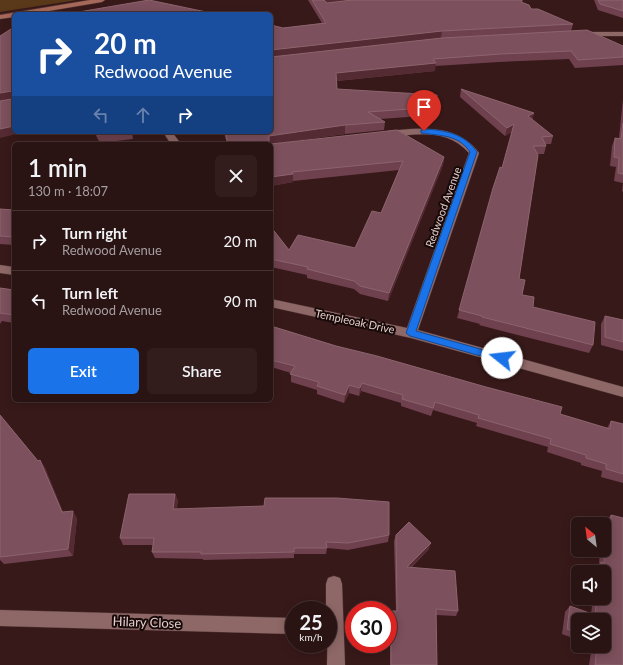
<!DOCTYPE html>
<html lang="en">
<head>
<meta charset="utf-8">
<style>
  :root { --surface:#2a1313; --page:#321c1c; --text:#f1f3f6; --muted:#a59ea0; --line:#463233; --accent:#1a73e8 }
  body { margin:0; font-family:Lato,sans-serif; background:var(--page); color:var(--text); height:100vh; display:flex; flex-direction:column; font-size:15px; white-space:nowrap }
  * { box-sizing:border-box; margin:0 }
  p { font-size:13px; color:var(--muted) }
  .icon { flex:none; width:22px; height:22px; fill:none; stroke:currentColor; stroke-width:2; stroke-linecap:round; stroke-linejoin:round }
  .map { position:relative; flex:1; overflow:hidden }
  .panel { position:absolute; left:12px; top:142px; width:261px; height:260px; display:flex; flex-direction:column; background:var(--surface); border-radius:6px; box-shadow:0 2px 10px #0003,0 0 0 1px var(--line) }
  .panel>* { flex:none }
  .hud { position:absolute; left:12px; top:12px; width:261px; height:122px; border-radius:6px; box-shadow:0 2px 10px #0003,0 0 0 1px var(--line); background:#1a4fa0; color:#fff; overflow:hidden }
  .needle { width:26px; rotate:331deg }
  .fabs { position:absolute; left:571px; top:517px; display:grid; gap:8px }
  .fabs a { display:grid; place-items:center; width:40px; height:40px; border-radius:6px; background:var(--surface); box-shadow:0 2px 10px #0003,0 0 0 1px var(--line); font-size:20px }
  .speed { position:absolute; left:285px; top:601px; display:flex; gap:8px; font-size:20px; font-weight:700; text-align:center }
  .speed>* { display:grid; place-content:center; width:52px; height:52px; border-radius:50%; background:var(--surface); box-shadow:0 2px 10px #0003,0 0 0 1px var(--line); line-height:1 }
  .speed small { font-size:10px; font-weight:400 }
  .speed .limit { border:6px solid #d22; background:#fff; color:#111 }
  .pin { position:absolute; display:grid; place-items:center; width:34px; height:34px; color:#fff; margin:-41px -17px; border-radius:50% 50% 50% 0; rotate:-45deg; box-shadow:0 0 4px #0007 }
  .pin .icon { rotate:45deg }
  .me { position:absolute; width:44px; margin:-22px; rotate:286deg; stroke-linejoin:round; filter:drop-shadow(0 0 3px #0008) }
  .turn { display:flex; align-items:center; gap:14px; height:84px; padding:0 16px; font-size:18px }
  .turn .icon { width:52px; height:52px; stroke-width:2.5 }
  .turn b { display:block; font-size:28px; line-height:34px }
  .lanes { display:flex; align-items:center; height:38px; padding:0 16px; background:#0003; justify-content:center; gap:20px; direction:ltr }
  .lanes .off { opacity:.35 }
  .round { display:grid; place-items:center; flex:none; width:42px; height:42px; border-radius:6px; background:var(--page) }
  .overview { display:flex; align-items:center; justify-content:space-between; height:68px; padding:0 16px }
  h1 { font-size:24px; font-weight:600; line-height:30px }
  .button { display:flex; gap:8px; margin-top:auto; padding:8px 16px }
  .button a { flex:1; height:46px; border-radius:6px; background:var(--accent); color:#fff; font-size:16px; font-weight:600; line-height:46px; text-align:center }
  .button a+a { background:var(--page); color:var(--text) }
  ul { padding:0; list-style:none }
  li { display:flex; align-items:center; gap:12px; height:60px; padding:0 16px; border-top:1px solid var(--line) }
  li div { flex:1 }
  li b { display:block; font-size:15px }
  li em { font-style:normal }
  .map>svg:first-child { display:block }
  .green { fill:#59391a }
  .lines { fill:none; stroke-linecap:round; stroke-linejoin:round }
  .street-casing { stroke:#4e3534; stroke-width:1 }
  .secondary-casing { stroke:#4e3534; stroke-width:1 }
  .street { fill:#8e6867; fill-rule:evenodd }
  .secondary { fill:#a66959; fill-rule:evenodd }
  .wall { fill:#6f414f }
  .shaded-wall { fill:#542a33 }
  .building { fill:#7c505c; stroke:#8c646e }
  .route { fill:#1a73e8; stroke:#114b97 }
  .labels { text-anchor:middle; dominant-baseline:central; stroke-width:4; stroke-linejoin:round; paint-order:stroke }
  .street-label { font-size:11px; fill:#e5cfce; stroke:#160908 }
  .near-street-label { font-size:13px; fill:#e5cfce; stroke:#160908 }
</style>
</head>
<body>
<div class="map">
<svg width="623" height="665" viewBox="0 0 623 665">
  <rect width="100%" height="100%" fill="#381919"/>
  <polygon class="green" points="0,0 77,0 0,12"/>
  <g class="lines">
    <g class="street-casing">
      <g id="street">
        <rect x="575" y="32" width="48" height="4"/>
        <path d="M411 129C437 128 462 130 479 153L418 330 623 387V397L411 338 271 307V299L407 328 469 153C447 128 418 134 388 137L384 134 388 131Z"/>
        <polygon points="163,132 172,132 181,144 171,144"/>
        <polygon points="0,265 14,267 14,275 0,273"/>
        <polygon points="334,576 340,578 342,584 345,665 327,665 328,610 326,610 326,584 328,578"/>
        <polygon points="0,610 294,618 294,634 0,626"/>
      </g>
    </g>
    <g class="secondary-casing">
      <polygon id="secondary" points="90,0 105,0 102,2 31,14 14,14 14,17 0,19 0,15"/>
    </g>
    <use href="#street" class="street"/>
    <use href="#secondary" class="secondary"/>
  </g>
  <g class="wall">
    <polygon points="308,0 523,0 522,2 531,9 573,24 571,31 623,46 623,65 575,68 569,59 499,62 435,66 435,71 337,81 337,89 437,107 436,115 380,119 385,122 384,130 345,134 270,144 227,144 224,132 271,132 283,28 322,23"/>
    <polygon points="594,0 623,0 623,18 598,10"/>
    <polygon points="461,89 534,113 532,120 553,136 551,144 546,144 546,146 544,154 538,154 519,279 522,295 533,307 593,345 589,353 479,325 480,324 457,318 502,168 512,132 505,136 460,97"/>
    <polygon points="623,99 623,192 622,191 623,183 614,181 616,167 610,166 612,146 615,138 619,138"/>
    <polygon points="94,132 132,132 133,139 100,143"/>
    <polygon points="271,144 444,157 443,165 388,301 360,294 354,289 307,278 307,275 271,267 271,227 289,250 355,248 381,213 399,170 293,181 293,182 271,186"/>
    <polygon points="0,209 14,210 14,245 0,244"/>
    <polygon points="0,288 14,290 14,323 2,321 0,324"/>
    <polygon points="605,316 623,320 623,351 601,345 601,324"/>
    <polygon points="271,326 560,414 607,428 611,421 623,424 623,483 601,477 602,471 581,465 581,463 547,452 548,447 476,426 477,423 433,410 431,416 401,406 401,403 361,391 359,396 349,393 344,403 317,394 317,390 291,382 291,373 271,367"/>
    <polygon points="0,415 38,461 40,460 45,468 63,512 77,518 73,556 4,564 0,560"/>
    <polygon points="175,494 178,501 176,509 389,535 388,542 348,550 327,548 326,554 294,554 294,558 203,560 203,559 155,558 152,552 153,545 123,545 120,538"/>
    <polygon points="611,515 623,665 589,665 592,646 604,646 578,620 578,640 562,634 565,612 570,606 591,614 593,598 604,598 604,572 595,572 596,569 599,565 600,550 604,550 606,521"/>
    <polygon points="396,535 429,549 411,568 458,611 456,616 436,615 437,665 390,665 390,616 391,611 396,611 394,541"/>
  </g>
  <g class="shaded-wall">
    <polygon points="324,0 351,0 328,4"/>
    <polygon points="442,31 441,38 271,57 271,50"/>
    <polygon points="436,63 435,71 336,81 336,73"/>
    <polygon points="12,91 14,99 0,102 0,93"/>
    <polygon points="534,113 532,121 528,116"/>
    <polygon points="514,124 512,132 505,136 507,128"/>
    <polygon points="345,125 345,134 269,144 269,136"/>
    <polygon points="14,126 14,132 25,132 0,138 0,129"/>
    <polygon points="211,132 223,132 211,133"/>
    <polygon points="444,157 443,165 388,301 389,293"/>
    <polygon points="293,174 293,182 271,186 271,177"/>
    <polygon points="362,383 361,391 359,396 360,388"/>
    <polygon points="349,385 349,393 344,403 345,395"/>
    <polygon points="40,460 45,468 66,519 62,512"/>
    <polygon points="175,494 178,501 176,515 173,509"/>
    <polygon points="73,511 77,518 73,556 68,549"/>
    <polygon points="431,543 429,549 405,573 407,567"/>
  </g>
  <g class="building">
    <polygon points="149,0 216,14 67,14"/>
    <polygon points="312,0 324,0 327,3 352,0 522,0 521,2 529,5 531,9 538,9 573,24 442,31 271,50 271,25 283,28 326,23"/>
    <polygon points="598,0 623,0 623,11 600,4"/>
    <polygon points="14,27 14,126 0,129 0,101 12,99 12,91 0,93 0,36"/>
    <polygon points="587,30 623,46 623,57 578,60 571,51 501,54 433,59 436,63 336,73 337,89 437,95 437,107 368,112 385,122 345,125 269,136 269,143 270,144 228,144 225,132 271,132 271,57 442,38"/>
    <polygon points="461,89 534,113 528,116 553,136 542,137 546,146 533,146 538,155 519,279 525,280 522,295 534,297 533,307 595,322 593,345 482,317 482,316 459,310 493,188 500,167 502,168 514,124 507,128"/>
    <polygon points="623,123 623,174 618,173 619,158 614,157 615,138 621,139"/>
    <polygon points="397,130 444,157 389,293 360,286 354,281 307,269 308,267 271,259 271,227 289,250 298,235 355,248 372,211 381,213 403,161 292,172 293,174 271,177 271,144"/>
    <polygon points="97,132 123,132 98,135"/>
    <polygon points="0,209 14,210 14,237 0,236"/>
    <polygon points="0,288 14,290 14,315 0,313"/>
    <polygon points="605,316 623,320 623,342 605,337"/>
    <polygon points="271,326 336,346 377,356 486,387 562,407 560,414 610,429 611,421 623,424 623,474 606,469 606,464 586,458 586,455 550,444 551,439 478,418 479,415 435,402 433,408 402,399 403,395 362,383 360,388 349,385 345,395 317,386 319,382 290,374 295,366 271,360"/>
    <polygon points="0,415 38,461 40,460 62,512 73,511 68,549 0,557"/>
    <polygon points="129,494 175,494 173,509 264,506 265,498 337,498 389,502 389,535 348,543 326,542 327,548 294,548 294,552 201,554 201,552 152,552 154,538 120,538"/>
    <polygon points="611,515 623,518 623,665 595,665 597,646 604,646 604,620 578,620 578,633 567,629 570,606 595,615 597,598 604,598 604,572 600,572 601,562 604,563 606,541 609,542"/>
    <polygon points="409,522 431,543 407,567 455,571 458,611 436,609 437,665 391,665 391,611 397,611 396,535"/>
  </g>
  <path class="route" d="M424 129C445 130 465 134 477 152L416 331 505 356 506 358 505 361 502 362 410 336 406 333 470 152C458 134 440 136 421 133V130Z"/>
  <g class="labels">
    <g class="street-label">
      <text transform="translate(443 207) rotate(-70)">Redwood Avenue</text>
      <text transform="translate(355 321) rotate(12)">Templeoak Drive</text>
    </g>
    <g class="near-street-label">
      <text transform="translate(147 622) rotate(2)">Hilary Close</text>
    </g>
  </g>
</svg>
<div class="fabs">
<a><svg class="needle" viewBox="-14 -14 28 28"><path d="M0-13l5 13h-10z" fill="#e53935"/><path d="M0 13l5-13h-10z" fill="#a59ea0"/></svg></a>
<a><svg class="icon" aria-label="sound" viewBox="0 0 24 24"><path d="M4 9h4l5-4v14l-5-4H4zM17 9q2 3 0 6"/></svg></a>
<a><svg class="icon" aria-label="layers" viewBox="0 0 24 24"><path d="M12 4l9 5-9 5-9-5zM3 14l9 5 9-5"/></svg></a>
</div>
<div class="speed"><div>25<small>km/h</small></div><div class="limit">30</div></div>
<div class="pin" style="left:424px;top:131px;background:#d93025"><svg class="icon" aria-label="arrive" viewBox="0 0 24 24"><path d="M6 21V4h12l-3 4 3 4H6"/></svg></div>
<svg class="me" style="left:502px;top:358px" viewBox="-20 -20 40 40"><circle r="19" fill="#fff"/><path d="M0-13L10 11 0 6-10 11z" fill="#1a73e8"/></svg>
<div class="hud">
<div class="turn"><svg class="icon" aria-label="right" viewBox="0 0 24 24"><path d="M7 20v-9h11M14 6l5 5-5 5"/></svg><div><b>20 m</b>Redwood Avenue</div></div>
<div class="lanes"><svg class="icon off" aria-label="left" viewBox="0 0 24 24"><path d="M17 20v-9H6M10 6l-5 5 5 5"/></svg><svg class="icon off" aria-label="ahead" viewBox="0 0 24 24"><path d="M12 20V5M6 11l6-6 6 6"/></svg><svg class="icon" aria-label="right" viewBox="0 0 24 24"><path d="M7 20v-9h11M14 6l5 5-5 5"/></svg></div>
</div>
<section class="panel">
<div class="overview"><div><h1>1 min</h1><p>130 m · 18:07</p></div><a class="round"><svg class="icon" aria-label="close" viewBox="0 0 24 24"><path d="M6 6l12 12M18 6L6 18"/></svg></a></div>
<ul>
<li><svg class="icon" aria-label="right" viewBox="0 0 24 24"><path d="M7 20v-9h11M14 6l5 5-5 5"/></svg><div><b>Turn right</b><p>Redwood Avenue</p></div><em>20 m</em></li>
<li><svg class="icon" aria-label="left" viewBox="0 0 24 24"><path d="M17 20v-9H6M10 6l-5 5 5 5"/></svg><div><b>Turn left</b><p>Redwood Avenue</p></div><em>90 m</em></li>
</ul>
<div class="button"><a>Exit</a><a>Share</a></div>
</section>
</div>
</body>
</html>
